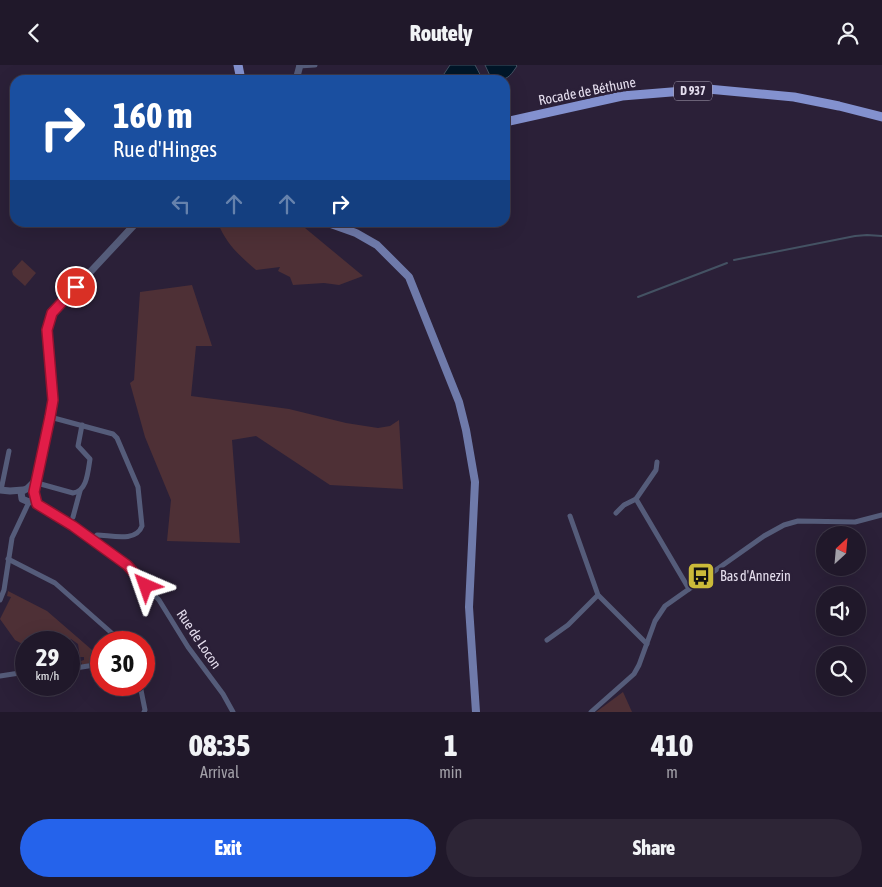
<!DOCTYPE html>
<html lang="en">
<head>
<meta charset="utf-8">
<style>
  :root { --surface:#20182a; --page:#2d2536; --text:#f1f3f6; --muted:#a2a0a8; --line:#3d3747; --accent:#2563eb }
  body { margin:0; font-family:"Asap Condensed",sans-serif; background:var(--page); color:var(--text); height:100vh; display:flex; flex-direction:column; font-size:19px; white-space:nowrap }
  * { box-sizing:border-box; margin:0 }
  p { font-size:16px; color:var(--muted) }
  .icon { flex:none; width:28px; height:28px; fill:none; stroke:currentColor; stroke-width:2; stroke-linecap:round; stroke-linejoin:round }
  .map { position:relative; height:647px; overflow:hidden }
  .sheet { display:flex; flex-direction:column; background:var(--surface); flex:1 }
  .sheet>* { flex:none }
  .guide { position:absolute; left:10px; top:10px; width:500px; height:152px; border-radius:15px; box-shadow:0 5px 20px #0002,0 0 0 1px var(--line); background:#1a4fa0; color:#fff; overflow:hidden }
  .needle { width:32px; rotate:26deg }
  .fabs { position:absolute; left:816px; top:461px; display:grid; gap:10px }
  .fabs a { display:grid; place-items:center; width:50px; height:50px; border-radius:50%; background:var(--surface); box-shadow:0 5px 20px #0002,0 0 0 1px var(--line); font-size:25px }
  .speed { position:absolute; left:15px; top:566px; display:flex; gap:10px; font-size:25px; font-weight:700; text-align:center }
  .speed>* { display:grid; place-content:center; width:65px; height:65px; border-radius:50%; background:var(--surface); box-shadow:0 5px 20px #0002,0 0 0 1px var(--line); line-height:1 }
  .speed small { font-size:12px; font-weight:400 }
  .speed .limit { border:8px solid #d22; background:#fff; color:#111 }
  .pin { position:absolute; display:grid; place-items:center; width:42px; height:42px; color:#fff; margin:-21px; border:2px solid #fff; border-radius:50%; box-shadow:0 1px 5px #0007 }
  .me { position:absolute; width:55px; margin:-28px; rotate:317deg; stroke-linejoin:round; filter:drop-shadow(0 0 4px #0008) }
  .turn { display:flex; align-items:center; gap:18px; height:105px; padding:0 20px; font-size:22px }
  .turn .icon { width:65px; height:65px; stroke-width:2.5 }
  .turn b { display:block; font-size:35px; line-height:42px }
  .lanes { display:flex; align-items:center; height:48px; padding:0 20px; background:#0003; justify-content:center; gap:25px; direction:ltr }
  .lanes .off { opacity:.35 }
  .eta { display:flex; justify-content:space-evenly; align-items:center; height:85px; text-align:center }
  .eta b { font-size:30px; font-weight:800; line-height:35px }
  .action { display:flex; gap:10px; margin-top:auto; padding:10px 20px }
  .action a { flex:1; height:58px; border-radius:30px; background:var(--accent); color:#fff; font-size:20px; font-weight:800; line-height:58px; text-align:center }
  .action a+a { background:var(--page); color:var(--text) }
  header { display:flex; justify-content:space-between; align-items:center; height:65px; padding:0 20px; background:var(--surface); font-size:22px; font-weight:800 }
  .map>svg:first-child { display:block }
  .green { fill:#4e3036 }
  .water { fill:#001628; stroke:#445263 }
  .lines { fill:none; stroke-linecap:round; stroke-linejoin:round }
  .stream { stroke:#445263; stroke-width:2 }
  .minor { stroke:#555c7a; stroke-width:5 }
  .tertiary { stroke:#555c7a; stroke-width:7 }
  .secondary { stroke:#6f7aaa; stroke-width:8 }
  .primary { stroke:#8391cf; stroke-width:9 }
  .route-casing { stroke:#92132f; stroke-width:12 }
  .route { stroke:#e11d48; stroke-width:9 }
  .labels { text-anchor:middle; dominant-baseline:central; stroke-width:5; stroke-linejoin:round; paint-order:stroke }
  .shield { fill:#2b2038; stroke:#aca4b7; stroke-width:1 }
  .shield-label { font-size:12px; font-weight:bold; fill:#e4dded }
  .street-label { font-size:14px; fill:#e4dded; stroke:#2b2038 }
  .poi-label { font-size:14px; fill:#e4dded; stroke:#2b2038; text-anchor:start }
</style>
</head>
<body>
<header><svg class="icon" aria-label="back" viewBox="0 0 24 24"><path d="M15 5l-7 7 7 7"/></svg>Routely<svg class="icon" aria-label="person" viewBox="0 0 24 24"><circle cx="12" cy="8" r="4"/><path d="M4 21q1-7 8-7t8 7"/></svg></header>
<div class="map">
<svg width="882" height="647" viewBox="0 0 882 647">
  <rect width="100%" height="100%" fill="#2b2038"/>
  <g class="green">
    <path d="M218 158H299L363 211 339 220 324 218 293 220 290 212 278 206 280 202 256 205C240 191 226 179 218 158Z"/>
    <polygon points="22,195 36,208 25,221 13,210 12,206"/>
    <polygon points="192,220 212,281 196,281 191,331 289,344 346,358 378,363 390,361 399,355 403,424 330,420 256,371 232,375 240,478 167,476 171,435 145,372 130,318 134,315 140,227"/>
    <polygon points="8,526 47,546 99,591 101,591 101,594 94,595 92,598 82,600 81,596 84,595 84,592 80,592 78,579 71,574 50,577 26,578 26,581 15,575 0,554 11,532 7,531"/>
    <polygon points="623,627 632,647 596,647"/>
  </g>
  <g class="water">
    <polygon points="450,0 475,0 483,15 437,15 444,9"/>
    <path d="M485 0H516L517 1C509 13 507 15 492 15Z"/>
  </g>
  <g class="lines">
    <g class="stream">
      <polyline points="734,195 855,171 867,170 882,171"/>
      <polyline points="638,232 727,198"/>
    </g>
    <g class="minor">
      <polyline points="299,1 315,0"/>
      <path d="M50 352 113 369 117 373 138 422 142 461C136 478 110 470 97 470L92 475"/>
      <path d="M37 418 73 428C87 427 88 406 90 394L78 381 82 360"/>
      <polyline points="1,425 9,386"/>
      <polyline points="34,432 37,439 73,461 127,501 159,535 188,582 223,629 233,647"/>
      <polyline points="636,434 689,524"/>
      <polyline points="616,448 624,440 636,434 656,405 657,397"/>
      <polyline points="570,451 598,530 647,579"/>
      <polyline points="73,452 80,426"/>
      <polyline points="8,494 55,518 123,578"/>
      <polyline points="0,535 4,525 12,473 29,437"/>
      <polyline points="547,575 568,560 598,530"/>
      <polyline points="69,604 101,599"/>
      <polyline points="0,611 26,607"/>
      <polyline points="140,620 145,645 144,647"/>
      <polyline points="591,647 634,609 639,600 655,556 665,541 764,471 784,460 798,456 855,457 882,450"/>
    </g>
    <g class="tertiary">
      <polyline points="296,15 300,0"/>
      <polyline points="28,423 32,425 34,430 33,435 29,437 22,434 21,427 28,423 38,413"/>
      <polyline points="0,425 10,426 23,425"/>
      <polyline points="34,427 50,352 53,335 47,265 52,248 136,158"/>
    </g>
    <polyline class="secondary" points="328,158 356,168 377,180 409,212 459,337 466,365 475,417 469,542 476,647"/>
    <g class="primary">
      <polyline points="238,0 241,15"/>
      <polyline points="505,57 622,31 708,24 794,32 839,41 882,52"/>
    </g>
  </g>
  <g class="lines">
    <g class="route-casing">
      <polyline id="route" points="76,222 52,248 47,265 53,335 50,352 34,427 37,439 73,461 127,500 146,521"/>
    </g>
    <use href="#route" class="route"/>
  </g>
  <defs>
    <g id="bus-square" transform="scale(1.4375)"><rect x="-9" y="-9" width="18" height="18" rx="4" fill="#cbba39" stroke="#2b2038"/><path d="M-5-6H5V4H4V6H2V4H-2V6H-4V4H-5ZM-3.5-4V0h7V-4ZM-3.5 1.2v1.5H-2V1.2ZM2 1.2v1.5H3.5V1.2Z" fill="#111"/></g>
  </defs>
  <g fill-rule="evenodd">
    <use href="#bus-square" x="701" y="511"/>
  </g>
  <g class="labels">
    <rect class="shield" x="674" y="16.5" width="38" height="19" rx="4"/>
    <g class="shield-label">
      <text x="693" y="26">D 937</text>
    </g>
    <g class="street-label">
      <text transform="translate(587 26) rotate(-11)">Rocade de Béthune</text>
      <text transform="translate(199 574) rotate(56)">Rue de Locon</text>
    </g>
    <g class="poi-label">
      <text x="720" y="511">Bas d'Annezin</text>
    </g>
  </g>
</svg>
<div class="fabs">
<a><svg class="needle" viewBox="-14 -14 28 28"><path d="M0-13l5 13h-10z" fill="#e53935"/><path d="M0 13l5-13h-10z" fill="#a2a0a8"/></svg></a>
<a><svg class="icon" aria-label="sound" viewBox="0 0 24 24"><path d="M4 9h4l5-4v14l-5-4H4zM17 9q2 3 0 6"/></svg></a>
<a><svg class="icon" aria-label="search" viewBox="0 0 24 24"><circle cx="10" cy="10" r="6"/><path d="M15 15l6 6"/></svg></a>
</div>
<div class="speed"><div>29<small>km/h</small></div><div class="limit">30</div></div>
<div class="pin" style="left:76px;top:222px;background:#d93025"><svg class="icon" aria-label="arrive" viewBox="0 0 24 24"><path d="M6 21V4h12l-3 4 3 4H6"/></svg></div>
<svg class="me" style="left:146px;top:521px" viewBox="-20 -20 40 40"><path d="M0-17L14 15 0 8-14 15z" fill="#e11d48" stroke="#fff" stroke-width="4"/></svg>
<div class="guide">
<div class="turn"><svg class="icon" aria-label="right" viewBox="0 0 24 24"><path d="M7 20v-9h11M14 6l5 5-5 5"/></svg><div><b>160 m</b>Rue d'Hinges</div></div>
<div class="lanes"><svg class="icon off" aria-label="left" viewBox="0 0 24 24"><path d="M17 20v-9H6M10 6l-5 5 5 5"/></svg><svg class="icon off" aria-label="ahead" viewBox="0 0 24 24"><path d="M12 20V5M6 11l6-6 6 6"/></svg><svg class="icon off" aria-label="ahead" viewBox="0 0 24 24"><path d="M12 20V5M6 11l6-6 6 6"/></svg><svg class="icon" aria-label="right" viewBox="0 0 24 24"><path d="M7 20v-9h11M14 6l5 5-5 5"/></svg></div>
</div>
</div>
<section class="sheet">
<div class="eta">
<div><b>08:35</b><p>Arrival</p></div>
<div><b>1</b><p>min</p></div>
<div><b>410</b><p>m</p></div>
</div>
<div class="action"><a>Exit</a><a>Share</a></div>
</section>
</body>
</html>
